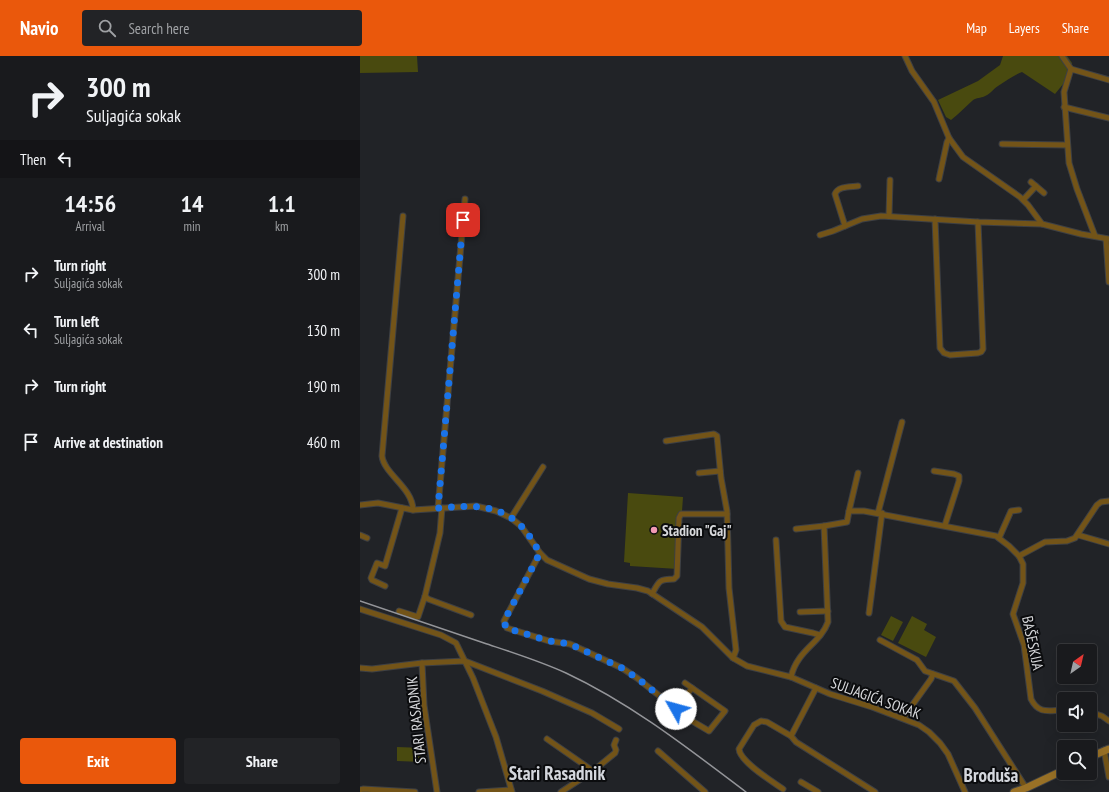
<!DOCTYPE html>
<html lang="en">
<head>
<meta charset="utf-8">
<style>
  :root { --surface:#191a1d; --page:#222326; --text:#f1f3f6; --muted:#9fa1a4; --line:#37383b; --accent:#ea580c }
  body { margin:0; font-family:"PT Sans Narrow",sans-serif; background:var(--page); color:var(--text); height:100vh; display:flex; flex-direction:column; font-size:15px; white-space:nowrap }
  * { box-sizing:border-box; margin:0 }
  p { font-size:13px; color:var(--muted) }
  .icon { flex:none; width:22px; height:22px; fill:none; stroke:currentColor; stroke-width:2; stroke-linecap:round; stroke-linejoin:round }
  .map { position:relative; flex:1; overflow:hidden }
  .panel { display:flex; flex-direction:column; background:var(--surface); width:360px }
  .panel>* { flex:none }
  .banner { background:#191a1d; color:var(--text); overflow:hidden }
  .needle { width:26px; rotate:34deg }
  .tools { position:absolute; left:697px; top:588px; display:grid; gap:8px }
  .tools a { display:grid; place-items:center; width:40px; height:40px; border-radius:4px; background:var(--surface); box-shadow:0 4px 16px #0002,0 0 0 1px var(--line); font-size:20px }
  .pin { position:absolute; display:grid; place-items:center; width:34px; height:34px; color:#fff; margin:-17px; border-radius:8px; box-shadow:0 2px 6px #0006 }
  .me { position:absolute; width:44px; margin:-22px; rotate:308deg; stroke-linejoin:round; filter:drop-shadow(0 0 3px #0008) }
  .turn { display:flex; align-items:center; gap:14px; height:84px; padding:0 20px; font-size:18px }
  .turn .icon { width:52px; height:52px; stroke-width:2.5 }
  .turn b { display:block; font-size:28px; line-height:34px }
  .then { display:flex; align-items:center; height:38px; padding:0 20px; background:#0003; gap:8px; font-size:15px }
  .eta { display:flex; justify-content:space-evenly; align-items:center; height:68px; text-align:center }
  .eta b { font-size:24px; font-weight:800; line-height:28px }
  .action { display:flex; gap:8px; margin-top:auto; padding:8px 20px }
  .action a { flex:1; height:46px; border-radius:4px; background:var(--accent); color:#fff; font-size:16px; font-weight:800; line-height:46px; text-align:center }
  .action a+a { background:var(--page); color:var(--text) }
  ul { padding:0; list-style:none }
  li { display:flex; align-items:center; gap:12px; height:56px; padding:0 20px }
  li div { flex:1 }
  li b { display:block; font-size:15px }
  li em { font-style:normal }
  header { display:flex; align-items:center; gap:24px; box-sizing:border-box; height:56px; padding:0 20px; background:var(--accent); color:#fff }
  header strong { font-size:19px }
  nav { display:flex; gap:22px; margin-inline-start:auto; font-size:14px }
  .search { width:280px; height:36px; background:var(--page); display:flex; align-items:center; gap:10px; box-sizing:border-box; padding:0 14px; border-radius:4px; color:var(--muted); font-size:15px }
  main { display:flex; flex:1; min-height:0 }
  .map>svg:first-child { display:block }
  .green { fill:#494a0f }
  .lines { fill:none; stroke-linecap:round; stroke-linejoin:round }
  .minor-casing { stroke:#3e4044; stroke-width:7 }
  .secondary-casing { stroke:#3e4044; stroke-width:9 }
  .minor { stroke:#735418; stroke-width:5 }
  .secondary { stroke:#997126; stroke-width:7 }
  .rail { stroke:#949599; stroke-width:1.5 }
  .route { stroke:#1a73e8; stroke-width:7; stroke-dasharray:0 12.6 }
  .poi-dot { fill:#f19ab4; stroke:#0b0c0e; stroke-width:1.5 }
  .labels { text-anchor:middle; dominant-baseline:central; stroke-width:4; stroke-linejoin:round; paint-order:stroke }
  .poi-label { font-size:15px; font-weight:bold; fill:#d7d8db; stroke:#0b0c0e; text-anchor:start }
  .street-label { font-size:15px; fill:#d7d8db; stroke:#0b0c0e }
  .district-label { font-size:19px; font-weight:bold; fill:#d4d7dd; stroke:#0b0c0e }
</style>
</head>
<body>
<header>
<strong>Navio</strong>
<div class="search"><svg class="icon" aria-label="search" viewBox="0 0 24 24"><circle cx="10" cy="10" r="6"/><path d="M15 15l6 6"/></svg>Search here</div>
<nav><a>Map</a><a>Layers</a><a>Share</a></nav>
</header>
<main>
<section class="panel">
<div class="banner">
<div class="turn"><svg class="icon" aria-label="right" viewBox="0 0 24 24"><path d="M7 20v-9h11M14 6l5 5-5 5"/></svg><div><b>300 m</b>Suljagića sokak</div></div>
<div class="then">Then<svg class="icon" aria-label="left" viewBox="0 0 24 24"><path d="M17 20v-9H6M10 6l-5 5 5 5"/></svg></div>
</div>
<div class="eta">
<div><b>14:56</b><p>Arrival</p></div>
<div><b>14</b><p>min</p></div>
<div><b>1.1</b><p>km</p></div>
</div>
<ul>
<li><svg class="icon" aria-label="right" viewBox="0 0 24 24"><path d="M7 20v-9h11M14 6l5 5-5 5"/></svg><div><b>Turn right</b><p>Suljagića sokak</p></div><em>300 m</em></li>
<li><svg class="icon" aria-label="left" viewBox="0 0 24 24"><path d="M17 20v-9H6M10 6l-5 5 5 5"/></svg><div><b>Turn left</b><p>Suljagića sokak</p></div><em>130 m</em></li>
<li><svg class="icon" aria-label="right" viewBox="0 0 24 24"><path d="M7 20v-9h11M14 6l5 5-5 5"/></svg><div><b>Turn right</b></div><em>190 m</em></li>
<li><svg class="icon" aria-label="arrive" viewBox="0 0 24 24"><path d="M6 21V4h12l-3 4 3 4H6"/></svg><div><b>Arrive at destination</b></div><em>460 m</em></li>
</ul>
<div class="action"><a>Exit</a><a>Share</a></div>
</section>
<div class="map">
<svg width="749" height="736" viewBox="0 0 749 736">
  <rect width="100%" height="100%" fill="#212327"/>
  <g class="green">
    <polygon points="0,0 57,0 58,16 0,17"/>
    <path d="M643 0H707L712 7 708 22 695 38 662 16C654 19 646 25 638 30 633 33 631 38 623 41 619 42 615 42 612 45 605 51 599 58 591 64L586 61 578 44 618 25 640 9Z"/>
    <polygon points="268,437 323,441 318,513 270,510 270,507 264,506"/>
    <polygon points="531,560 543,566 533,585 521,579"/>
    <polygon points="552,560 567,568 564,574 576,581 566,601 538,587"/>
    <polygon points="37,691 64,692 63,706 37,705"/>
  </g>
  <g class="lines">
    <g class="minor-casing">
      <g id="minor">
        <polyline points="545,0 552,15 574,46 589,82 603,101 660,141 668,149 682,168 721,178 749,183"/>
        <polyline points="702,0 711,13"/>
        <polyline points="704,51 749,62"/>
        <polyline points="642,88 707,89"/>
        <polyline points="579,123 587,86 589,82"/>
        <polyline points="671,126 684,137"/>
        <polyline points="663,144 676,130"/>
        <path d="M43 160 22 400C24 418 53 432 53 454"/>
        <polyline points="529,160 530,124"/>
        <polyline points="575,163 580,292 584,297 590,299 618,297 621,296 623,293 618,166"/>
        <path d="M485 170 475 138C478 130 490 131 498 130"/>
        <polyline points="460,179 473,175 502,163 521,160 618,166 682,168"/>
        <polyline points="735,180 717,133 709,107 704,36 711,13 749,24"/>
        <polyline points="746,183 749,226"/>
        <polyline points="306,385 354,378 357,380 361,422 367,455 369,532 376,594 373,602"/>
        <polyline points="574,415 594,418 599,420 599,425 585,469"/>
        <polyline points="339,417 360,415"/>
        <polyline points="0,449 18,447 53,454 116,450 136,455 151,462 161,470 180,497 187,504 229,523 248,528 277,532 288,535 342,571 373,602 387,610 431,621 470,638 512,651 559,669 569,676 580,687 588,698 605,736"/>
        <polyline points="78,452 105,143"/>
        <polyline points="82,452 80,477 65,540 68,543 111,559"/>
        <polyline points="489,455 498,417"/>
        <polyline points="518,457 542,366"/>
        <polyline points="151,462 183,411"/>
        <polyline points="436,473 464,470"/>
        <polyline points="0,479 7,482"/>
        <polyline points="718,479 749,488"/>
        <polyline points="639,482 651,455 659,454"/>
        <polyline points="416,484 421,565 425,571 453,577 460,579"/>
        <polyline points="180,497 144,565 147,572 189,585 210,588 262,612 277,622 316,653 332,632"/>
        <polyline points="659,500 685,486 707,485 715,482 737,449 741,446 749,445"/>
        <polyline points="25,530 12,524 11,522 17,507 25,510 42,452"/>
        <path d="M292 538C299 525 299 523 314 523L317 520 319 462 321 458H367"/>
        <polyline points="0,553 81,579 96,587 113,622 136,681 152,736"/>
        <polyline points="39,555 58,561 65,540"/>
        <polyline points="440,556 468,555"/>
        <polyline points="509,557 522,457"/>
        <polyline points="520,584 557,604 565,615 594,625 615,652 666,732"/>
        <polyline points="0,612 12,613 62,607"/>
        <path d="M431 621C437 594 460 588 468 566L464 470 487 466 489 455H504L636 480 649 490 659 500 663 508V527L653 558 664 589 671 643C679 659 689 654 704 654"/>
        <polyline points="456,632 431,680 436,686 515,736"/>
        <polyline points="316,653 332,665 349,675 365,655 325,627"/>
        <polyline points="730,656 742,660 749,665"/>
        <polyline points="543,662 571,623 573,618"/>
        <polyline points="187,683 233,715"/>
        <polyline points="744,694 749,721"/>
        <polyline points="298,695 345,736"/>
        <polyline points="441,726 458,736"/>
        <path d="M423 733C413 726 380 706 379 693L394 669 401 665 407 666 431 680"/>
        <polyline points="0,734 3,733 55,736"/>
        <polyline points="77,736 64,649 62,607 105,605 182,635 232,657 259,673"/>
        <polyline points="119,736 151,734"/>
        <polyline points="201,736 233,715 255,697 256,694 254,689 256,684"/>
      </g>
    </g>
    <g class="secondary-casing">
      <g id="secondary">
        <polyline points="730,701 749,693"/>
        <polyline points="654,736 666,732 704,714"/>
      </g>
    </g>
    <use href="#minor" class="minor"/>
    <use href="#secondary" class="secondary"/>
    <path class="rail" d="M0 545C41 559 82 573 124 587 151 596 180 605 206 617 272 648 329 693 386 736"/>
  </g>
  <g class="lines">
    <path class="route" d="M103 164 78 452C108 450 136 446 160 469 169 477 174 488 180 497L144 565 146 572 189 585 210 588 262 612 277 622 316 653"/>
  </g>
  <circle class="poi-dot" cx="294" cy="474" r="4"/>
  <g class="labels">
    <g class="poi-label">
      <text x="302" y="474">Stadion "Gaj"</text>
    </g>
    <g class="street-label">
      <text transform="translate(673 587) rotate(78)">BAŠESKIJA</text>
      <text transform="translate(516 642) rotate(20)">SULJAGIĆA SOKAK</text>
      <text transform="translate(56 664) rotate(-96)">STARI RASADNIK</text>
    </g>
    <g class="district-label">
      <text x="197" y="717">Stari Rasadnik</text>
      <text x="631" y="719">Broduša</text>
    </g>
  </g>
</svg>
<div class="tools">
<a><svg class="needle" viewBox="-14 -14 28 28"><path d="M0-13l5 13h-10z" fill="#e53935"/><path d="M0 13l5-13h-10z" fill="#9fa1a4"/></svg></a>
<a><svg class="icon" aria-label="sound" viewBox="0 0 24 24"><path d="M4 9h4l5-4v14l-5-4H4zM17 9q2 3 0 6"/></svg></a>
<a><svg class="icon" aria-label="search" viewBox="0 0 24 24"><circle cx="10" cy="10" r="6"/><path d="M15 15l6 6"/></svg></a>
</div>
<div class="pin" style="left:103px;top:164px;background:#d93025"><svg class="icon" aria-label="arrive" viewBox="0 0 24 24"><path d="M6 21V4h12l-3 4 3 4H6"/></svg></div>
<svg class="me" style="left:316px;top:653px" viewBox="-20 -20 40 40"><circle r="19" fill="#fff"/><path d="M0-13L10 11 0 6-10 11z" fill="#1a73e8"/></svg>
</div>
</main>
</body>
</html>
